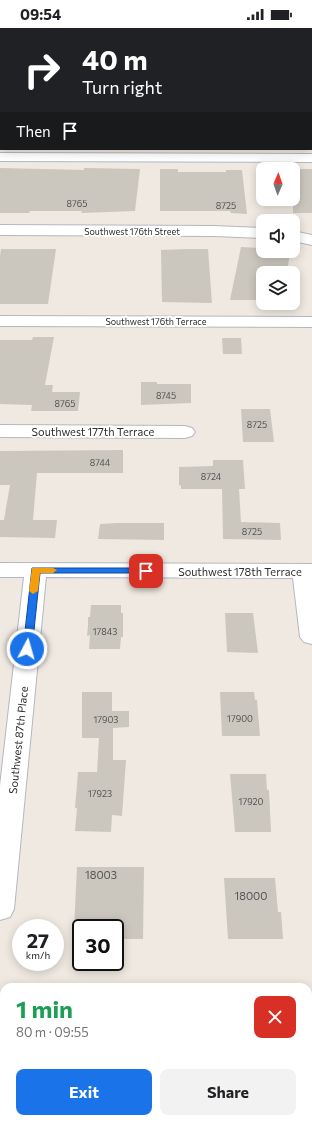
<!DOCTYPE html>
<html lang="en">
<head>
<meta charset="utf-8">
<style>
  :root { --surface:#fff; --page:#f2f2f2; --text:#202124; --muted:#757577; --accent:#1a73e8 }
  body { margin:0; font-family:Commissioner,sans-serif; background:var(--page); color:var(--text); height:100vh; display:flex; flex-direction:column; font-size:15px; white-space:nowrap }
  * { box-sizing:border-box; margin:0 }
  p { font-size:13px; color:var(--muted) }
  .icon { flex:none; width:22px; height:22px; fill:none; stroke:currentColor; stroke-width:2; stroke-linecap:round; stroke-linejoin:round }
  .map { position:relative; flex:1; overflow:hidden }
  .side { position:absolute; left:0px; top:955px; width:312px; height:140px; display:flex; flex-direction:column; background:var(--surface); border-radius:12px 12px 0 0; box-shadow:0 2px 10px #0003 }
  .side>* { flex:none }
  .banner { position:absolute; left:0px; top:0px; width:312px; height:122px; box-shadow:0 2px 10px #0003; background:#202124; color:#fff; overflow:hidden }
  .needle { width:26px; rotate:2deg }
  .controls { position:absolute; left:256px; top:134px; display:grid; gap:8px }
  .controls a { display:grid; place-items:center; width:44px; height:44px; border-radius:8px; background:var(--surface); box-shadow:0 2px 10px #0003; font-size:20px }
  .speed { position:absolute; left:12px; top:891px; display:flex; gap:8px; font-size:20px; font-weight:700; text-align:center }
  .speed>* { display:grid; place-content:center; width:52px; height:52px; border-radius:50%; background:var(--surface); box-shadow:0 2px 10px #0003; line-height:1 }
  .speed small { font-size:10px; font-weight:400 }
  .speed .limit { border:2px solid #111; border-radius:6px; background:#fff; color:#111 }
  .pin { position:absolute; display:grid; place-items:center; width:34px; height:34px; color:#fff; margin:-17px; border-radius:8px; box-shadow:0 2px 6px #0006 }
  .me { position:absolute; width:44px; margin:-22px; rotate:6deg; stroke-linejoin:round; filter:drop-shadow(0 0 3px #0008) }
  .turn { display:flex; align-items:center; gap:14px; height:84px; padding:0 16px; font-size:18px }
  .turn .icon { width:52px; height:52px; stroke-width:2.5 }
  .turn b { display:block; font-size:28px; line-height:34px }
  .then { display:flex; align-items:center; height:38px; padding:0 16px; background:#0003; gap:8px; font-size:15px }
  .round { display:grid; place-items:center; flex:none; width:42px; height:42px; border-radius:8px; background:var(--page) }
  .overview { display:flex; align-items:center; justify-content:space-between; height:68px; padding:0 16px }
  h1 { font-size:24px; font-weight:700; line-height:30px; color:#1e9e55 }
  .action { display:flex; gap:8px; margin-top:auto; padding:8px 16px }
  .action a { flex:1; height:46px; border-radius:8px; background:var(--accent); color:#fff; font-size:16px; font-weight:700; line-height:46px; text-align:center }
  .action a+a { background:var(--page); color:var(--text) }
  .status { display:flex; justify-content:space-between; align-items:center; height:28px; padding:0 20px; background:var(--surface); direction:ltr }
  .status svg { height:11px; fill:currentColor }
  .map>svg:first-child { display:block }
  .building { fill:#cbc7bf }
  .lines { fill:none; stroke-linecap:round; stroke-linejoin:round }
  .minor-casing { stroke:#b4b7c1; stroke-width:2 }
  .minor { fill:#fff; fill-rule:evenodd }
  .route { fill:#1a73e8; stroke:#114b97 }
  .slow { fill:#f59e0b }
  .labels { text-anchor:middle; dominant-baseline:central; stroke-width:4; stroke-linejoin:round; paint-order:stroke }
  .number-label { font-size:9px; fill:#555452 }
  .far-street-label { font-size:9px; fill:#2e2e2e; stroke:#fff }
  .street-label { font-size:11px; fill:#2e2e2e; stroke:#fff }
  .near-number-label { font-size:11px; fill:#555452 }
</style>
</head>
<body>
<div class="status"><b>09:54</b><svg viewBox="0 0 49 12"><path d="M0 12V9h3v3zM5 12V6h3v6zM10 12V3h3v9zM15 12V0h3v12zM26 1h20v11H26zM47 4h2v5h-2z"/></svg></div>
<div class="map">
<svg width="312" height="1095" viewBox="0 0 312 1095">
  <rect width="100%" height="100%" fill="#efe9e1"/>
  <g class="building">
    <polygon points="0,140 84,142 84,140 140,141 135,183 81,185 82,183 30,183 29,185 0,185"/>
    <polygon points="160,141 178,141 178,144 226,144 226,142 242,142 247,186 231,185 230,183 160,183"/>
    <rect x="293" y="141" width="19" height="44"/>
    <polygon points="241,219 259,220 258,221 263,222 263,223 290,224 287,245 263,245 263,272 230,272"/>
    <polygon points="1,221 56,221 48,276 0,276 0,228"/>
    <polygon points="187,221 208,221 212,275 162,274 161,222"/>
    <polygon points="33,309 54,309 45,357 53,357 52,364 80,364 78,383 31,383 32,377 0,376 0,312 32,312"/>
    <polygon points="222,310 241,310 242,326 223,326"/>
    <polygon points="141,354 157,354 157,356 191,356 191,375 141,377"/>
    <polygon points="241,381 270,381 274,414 243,414"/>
    <polygon points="123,422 123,445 37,445 33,492 57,492 55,510 0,509 0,492 4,492 10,457 0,457 0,423"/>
    <polygon points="213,432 243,432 245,461 239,461 241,494 280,495 281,512 223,511 222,461 181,461 181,458 179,457 179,439 213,438"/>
    <polygon points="118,495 164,495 164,512 98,511 100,496"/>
    <polygon points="91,577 121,577 121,585 123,585 123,609 121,609 120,621 89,621 90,607 87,608 88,598 88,589 90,589"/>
    <polygon points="225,585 253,585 258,625 227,624"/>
    <polygon points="82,664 112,664 112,683 129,683 129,699 113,700 113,732 126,732 122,788 112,787 111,804 75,803 77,780 75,780 78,744 97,744 99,710 82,710"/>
    <polygon points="220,664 254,664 255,672 257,672 260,708 222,708"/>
    <polygon points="230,746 266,746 267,762 269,762 271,804 235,804"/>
    <polygon points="77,839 144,839 143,911 115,911 115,900 74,900"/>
    <polygon points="224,850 275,850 278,884 281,884 283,911 228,911"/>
  </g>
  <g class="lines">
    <g class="minor-casing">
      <g id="minor">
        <rect x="132" y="0" width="12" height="1"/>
        <rect x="0" y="64" width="1" height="8"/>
        <rect x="311" y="64" width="1" height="8"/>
        <polygon points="0,125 312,126 312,134 0,133"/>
        <polygon points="0,197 214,198 263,200 263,210 214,208 0,207"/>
        <polygon points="293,203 312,207 312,217 293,213"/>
        <polygon points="0,288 312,289 312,299 0,298"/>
        <polygon points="0,397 185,398 192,400 195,404 192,408 185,410 0,409"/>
        <polygon points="0,535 312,536 312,616 304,614 300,609 293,550 46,549 14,881 10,889 0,892 0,758 24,549 0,549"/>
      </g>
    </g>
    <use href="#minor" class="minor"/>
  </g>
  <polygon class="route" points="32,540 146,540 150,543 146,545 40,545 32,621 27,624 23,621"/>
  <polygon class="slow" points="32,540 53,540 57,542 53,545 40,545 38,563 33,566 29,563"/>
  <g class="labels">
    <g class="number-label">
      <text x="77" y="175">8765</text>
      <text x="226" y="177">8725</text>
      <text x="166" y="367">8745</text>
      <text x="65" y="375">8765</text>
      <text x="257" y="396">8725</text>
      <text x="100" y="434">8744</text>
      <text x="211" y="448">8724</text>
      <text x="252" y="503">8725</text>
      <text x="105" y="603">17843</text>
      <text x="240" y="690">17900</text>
      <text x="106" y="691">17903</text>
      <text x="100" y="765">17923</text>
      <text x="251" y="773">17920</text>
    </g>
    <g class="far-street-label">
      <text x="132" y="203">Southwest 176th Street</text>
      <text x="156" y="293">Southwest 176th Terrace</text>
    </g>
    <g class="street-label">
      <text x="93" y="403">Southwest 177th Terrace</text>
      <text x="240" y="543">Southwest 178th Terrace</text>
      <text transform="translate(18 712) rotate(-84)">Southwest 87th Place</text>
    </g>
    <g class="near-number-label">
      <text x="101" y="846">18003</text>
      <text x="251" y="867">18000</text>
    </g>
  </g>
</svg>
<div class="controls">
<a><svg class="needle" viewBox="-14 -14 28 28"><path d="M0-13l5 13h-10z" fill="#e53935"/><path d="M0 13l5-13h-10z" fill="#757577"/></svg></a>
<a><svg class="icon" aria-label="sound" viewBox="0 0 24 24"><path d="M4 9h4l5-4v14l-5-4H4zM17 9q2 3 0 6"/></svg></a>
<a><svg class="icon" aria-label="layers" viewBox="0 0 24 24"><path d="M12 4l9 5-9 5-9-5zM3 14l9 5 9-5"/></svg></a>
</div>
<div class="speed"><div>27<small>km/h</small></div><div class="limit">30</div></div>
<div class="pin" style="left:146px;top:543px;background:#d93025"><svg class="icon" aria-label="arrive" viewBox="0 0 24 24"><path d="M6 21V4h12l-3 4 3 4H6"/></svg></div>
<svg class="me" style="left:27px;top:621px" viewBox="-20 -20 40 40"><circle r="17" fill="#1a73e8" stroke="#fff" stroke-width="3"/><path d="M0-11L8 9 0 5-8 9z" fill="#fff"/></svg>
<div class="banner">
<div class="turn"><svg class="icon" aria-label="right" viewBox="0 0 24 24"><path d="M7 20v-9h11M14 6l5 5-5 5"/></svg><div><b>40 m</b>Turn right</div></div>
<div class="then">Then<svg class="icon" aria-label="arrive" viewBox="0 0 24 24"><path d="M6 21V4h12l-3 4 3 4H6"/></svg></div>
</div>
<section class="side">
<div class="overview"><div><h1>1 min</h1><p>80 m · 09:55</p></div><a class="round" style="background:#d93025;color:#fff"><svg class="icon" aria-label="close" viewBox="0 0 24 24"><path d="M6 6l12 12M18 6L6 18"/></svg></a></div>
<div class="action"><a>Exit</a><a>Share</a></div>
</section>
</div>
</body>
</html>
